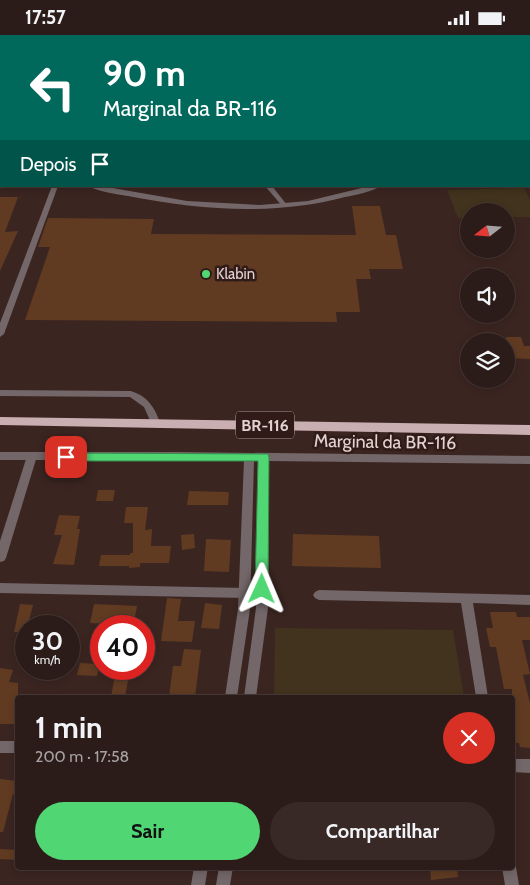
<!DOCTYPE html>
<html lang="pt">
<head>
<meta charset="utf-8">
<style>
  :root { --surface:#2c1c19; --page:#382926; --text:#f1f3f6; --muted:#a6a1a2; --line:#483a38; --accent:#51d674 }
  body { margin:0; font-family:Cabin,sans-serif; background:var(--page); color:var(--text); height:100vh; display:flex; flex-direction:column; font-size:19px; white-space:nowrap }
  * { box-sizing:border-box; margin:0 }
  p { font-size:16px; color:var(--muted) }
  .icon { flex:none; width:28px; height:28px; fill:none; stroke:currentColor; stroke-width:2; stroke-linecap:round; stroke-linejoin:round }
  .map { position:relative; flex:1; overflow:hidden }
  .sheet { position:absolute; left:15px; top:660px; width:500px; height:175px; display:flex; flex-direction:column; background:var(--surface); border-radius:5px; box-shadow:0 2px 8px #0003,0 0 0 1px var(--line) }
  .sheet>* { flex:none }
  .hud { position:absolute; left:0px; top:0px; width:530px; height:152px; box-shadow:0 2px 8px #0003,0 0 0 1px var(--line); background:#00695c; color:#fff; overflow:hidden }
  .needle { width:32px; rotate:253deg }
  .buttons { position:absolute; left:460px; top:168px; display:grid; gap:10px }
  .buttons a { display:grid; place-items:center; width:55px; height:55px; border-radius:50%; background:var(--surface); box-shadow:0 2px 8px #0003,0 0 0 1px var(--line); font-size:25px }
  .speed { position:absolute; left:15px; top:580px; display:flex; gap:10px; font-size:25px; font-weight:700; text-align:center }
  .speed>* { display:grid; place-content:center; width:65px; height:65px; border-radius:50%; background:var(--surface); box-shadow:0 2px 8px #0003,0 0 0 1px var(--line); line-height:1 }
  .speed small { font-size:12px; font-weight:400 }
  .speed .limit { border:8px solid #d22; background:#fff; color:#111 }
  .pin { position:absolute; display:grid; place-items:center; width:42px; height:42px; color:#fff; margin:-21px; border-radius:10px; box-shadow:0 2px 8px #0006 }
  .me { position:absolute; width:55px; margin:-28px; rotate:1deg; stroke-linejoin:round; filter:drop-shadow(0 0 4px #0008) }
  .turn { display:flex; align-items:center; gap:18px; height:105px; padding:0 20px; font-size:22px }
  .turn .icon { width:65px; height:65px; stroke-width:2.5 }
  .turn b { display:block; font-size:35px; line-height:42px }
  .then { display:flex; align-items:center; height:48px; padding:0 20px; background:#0003; gap:10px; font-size:19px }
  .round { display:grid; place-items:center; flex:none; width:52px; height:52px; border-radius:26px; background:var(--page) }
  .headline { display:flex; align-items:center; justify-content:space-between; height:85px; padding:0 20px }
  h1 { font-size:30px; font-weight:700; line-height:38px }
  .cta { display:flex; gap:10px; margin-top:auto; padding:10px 20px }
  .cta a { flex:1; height:58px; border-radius:30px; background:var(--accent); color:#111; font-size:20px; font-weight:700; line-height:58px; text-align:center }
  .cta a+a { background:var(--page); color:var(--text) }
  .status { display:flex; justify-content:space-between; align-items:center; height:35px; padding:0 25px; background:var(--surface); direction:ltr }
  .status svg { height:14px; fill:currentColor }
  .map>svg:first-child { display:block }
  .green { fill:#41331d }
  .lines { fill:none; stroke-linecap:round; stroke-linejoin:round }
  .stream { stroke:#6e465f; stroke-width:2 }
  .building { fill:#603b22 }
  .minor { fill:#736769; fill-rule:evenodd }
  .tertiary { fill:#736769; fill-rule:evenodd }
  .secondary { fill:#9c898c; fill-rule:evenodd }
  .trunk { fill:#c9aeb2; fill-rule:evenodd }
  .route { fill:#51d674; stroke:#358b4b }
  .poi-dot { fill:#51d674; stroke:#301b18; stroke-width:2 }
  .labels { text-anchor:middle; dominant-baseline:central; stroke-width:5; stroke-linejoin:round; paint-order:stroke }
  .far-poi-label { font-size:15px; fill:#e2d3d0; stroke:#301b18; text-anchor:start }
  .shield { fill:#301b18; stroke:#ad9c99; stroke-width:1 }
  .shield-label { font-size:16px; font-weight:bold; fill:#e2d3d0 }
  .street-label { font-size:18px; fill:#e2d3d0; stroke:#301b18 }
</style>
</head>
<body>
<div class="status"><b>17:57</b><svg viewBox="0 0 49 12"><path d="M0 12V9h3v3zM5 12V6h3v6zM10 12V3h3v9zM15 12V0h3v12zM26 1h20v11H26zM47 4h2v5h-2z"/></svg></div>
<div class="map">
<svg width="530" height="850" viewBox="0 0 530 850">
  <rect width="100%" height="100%" fill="#3b2521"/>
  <g class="green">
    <polygon points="524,153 530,165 530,182 506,182 506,176 469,176 469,183 458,183 447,155"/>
    <polygon points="275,593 453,595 464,662 274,662"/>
  </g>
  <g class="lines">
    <g class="stream">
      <polyline points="0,1 1,3"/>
      <polyline points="528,1 530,1"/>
    </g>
  </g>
  <g class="building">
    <polygon points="0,162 18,162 5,197 18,196 0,236"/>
    <polygon points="352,171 380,171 386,200 396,200 403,234 369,234 371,244 356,244 360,277 336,277 337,287 25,285 50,212 38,212 48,183 154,184 151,199 356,200"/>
    <polygon points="506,302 521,302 524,311 530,311 530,324 506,323"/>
    <polygon points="98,455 115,455 113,466 96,466"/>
    <polygon points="189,456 227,457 229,458 228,470 187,470"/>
    <polygon points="126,472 148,472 145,495 152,494 151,511 171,511 169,528 140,528 140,532 129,533 129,531 99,531 101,520 130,520 130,518 133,518 133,488 124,488"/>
    <polygon points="59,480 80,481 77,494 80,494 74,530 53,529 62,500 54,500"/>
    <polygon points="194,499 195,513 182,515 181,500"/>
    <polygon points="293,499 379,501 381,533 292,531"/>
    <polygon points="206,504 231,505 229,537 204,536"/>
    <polygon points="167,563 181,564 178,586 195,586 192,607 161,606"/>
    <polygon points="205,568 222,570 219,594 201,593"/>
    <polygon points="20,569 33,570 26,597 14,597"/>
    <polygon points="94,569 137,571 134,587 108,586 108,589 90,588"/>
    <polygon points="490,577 516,577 517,582 530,582 530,605 522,605 530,639 523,640 530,668 530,713 520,712 519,708 512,708 512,654 504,654 496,612 490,612 486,593 493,593"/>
    <polygon points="184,614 201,615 195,662 169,662 173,631 181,631"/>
    <polygon points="80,628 100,629 97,641 77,640"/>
    <polygon points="0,633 13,635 9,647 18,648 18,689 0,689"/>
    <polygon points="116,634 130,634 125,662 111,662"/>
    <polygon points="0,744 18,746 16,759 13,759 3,797 0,797"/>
    <polygon points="0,814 18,815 18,825 0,824"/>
    <polygon points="430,832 457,832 458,842 431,845"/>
  </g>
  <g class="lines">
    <g class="minor">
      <rect x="0" y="32" width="1" height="4"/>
      <polygon points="529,62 530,63 530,67 529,66"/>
      <rect x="0" y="77" width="1" height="4"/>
      <polygon points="265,151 272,151 287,170 287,172 283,172"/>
      <polygon points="32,417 37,421 6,523 4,526 0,527 0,506 27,421"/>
      <polygon points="0,548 245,553 249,555 251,558 249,561 245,563 0,558"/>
      <polygon points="319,555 530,560 530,570 473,568 488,662 476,662 461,568 319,565 315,563 313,560 315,557"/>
      <rect x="0" y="706" width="18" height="12"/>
      <polygon points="512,724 530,724 530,738 512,737"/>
      <polygon points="512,826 516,832 519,850 505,850 502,832 512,832"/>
    </g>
    <g class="tertiary">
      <rect x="0" y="99" width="1" height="5"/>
      <polygon points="52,151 58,151 4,299 0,302 0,288"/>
      <path d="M88 151H101L187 166 260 170 308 166 370 151H381C371 157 356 160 345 162 274 181 200 175 128 161 116 159 99 157 88 151Z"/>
      <path d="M0 355 131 356C147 361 155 372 160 388L155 391 152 390 144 372 130 362 0 361Z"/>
      <polygon points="0,417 179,417 530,421 530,429 269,426 268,573 256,662 244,662 256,573 259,425 254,425 250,574 237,662 225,662 238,574 244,425 0,425"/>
      <polygon points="194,832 208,832 205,850 191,850"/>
      <polygon points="219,832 233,832 230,850 216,850"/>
    </g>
    <g class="secondary">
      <polygon points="368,0 374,0 374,1 369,1"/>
      <rect x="529" y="94" width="1" height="5"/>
    </g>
    <polygon class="trunk" points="0,382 530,390 530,400 0,390"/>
  </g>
  <polygon class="route" points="66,418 268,419 269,422 268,554 267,558 262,559 257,558 255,554 258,426 66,426 60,422"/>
  <circle class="poi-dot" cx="206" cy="239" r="5"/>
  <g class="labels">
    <g class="far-poi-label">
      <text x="216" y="239">Klabin</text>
    </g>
    <rect class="shield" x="236" y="376.5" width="58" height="27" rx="4"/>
    <g class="shield-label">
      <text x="265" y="390">BR-116</text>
    </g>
    <g class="street-label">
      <text transform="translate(385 407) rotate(1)">Marginal da BR-116</text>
    </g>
  </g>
</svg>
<div class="buttons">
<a><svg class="needle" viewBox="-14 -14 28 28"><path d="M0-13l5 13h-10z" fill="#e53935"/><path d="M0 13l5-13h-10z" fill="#a6a1a2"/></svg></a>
<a><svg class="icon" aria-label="sound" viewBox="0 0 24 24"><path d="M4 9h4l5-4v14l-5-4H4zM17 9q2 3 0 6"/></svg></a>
<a><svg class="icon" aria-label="layers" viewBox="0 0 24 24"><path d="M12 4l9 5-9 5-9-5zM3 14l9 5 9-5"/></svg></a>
</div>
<div class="speed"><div>30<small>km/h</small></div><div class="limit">40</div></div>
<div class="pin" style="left:66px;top:422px;background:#d93025"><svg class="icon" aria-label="arrive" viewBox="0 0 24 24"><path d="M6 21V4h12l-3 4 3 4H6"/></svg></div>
<svg class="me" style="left:262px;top:554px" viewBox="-20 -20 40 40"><path d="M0-17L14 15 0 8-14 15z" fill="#51d674" stroke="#fff" stroke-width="4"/></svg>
<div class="hud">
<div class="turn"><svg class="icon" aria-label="left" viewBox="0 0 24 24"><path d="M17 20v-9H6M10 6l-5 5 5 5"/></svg><div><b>90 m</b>Marginal da BR-116</div></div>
<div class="then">Depois<svg class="icon" aria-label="arrive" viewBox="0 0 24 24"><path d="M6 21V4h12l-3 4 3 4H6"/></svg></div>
</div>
<section class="sheet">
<div class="headline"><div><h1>1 min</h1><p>200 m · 17:58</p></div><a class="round" style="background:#d93025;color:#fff"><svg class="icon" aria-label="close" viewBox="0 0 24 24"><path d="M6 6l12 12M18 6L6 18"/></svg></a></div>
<div class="cta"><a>Sair</a><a>Compartilhar</a></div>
</section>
</div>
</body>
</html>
